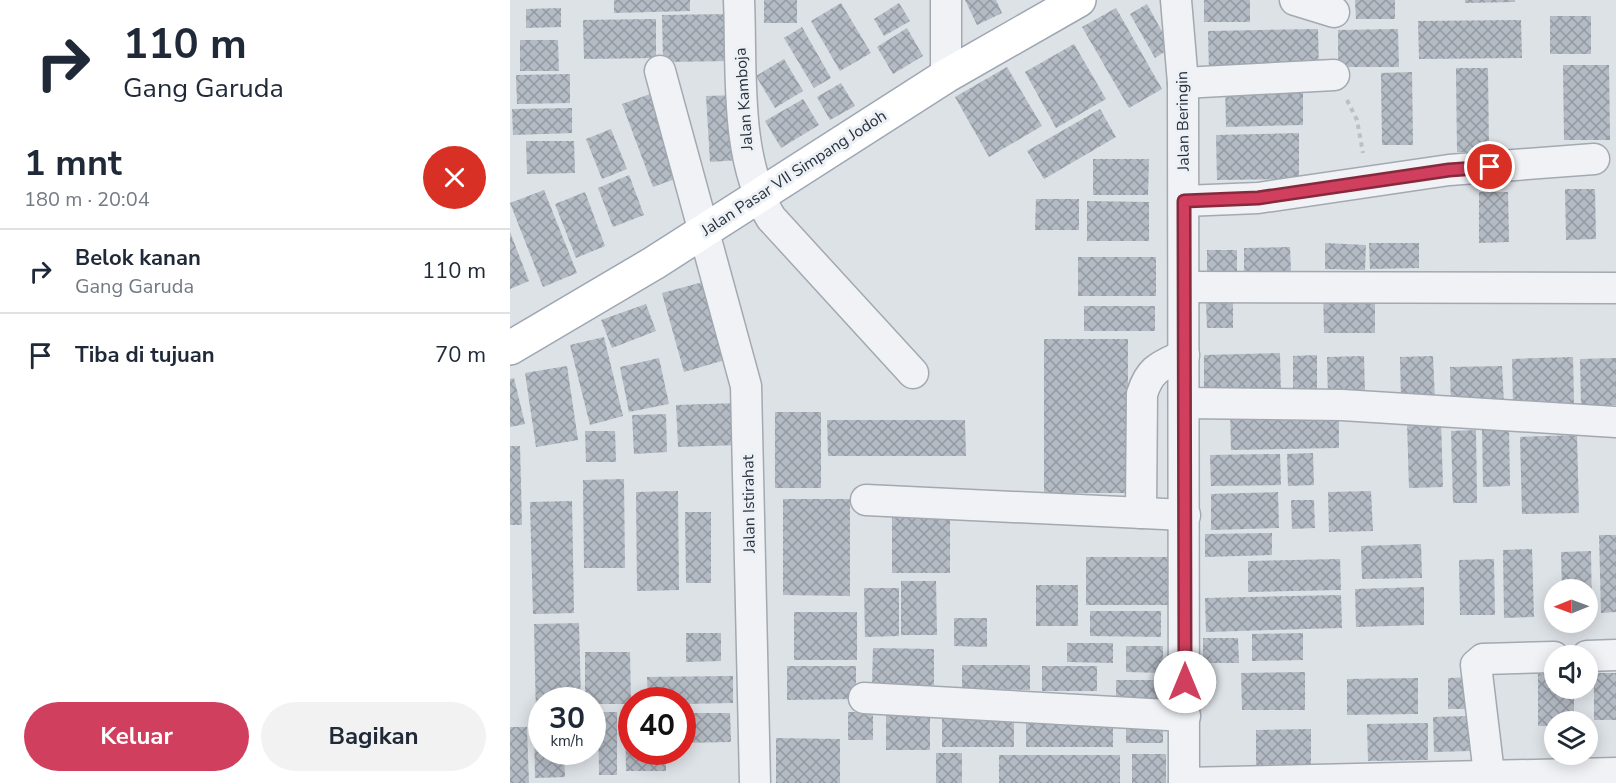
<!DOCTYPE html>
<html lang="id">
<head>
<meta charset="utf-8">
<style>
  :root { --surface:#fff; --page:#f2f2f3; --text:#1f2937; --muted:#747a83; --line:#e0e1e3; --accent:#d03f5d }
  body { margin:0; font-family:"Nunito Sans",sans-serif; background:var(--page); color:var(--text); height:100vh; display:flex; flex-direction:column; font-size:22px; white-space:nowrap }
  * { box-sizing:border-box; margin:0 }
  p { font-size:20px; color:var(--muted) }
  .icon { flex:none; width:33px; height:33px; fill:none; stroke:currentColor; stroke-width:2; stroke-linecap:round; stroke-linejoin:round }
  .map { position:relative; flex:1; overflow:hidden }
  .side { display:flex; flex-direction:column; background:var(--surface); width:510px }
  .side>* { flex:none }
  .guide { background:#fff; color:var(--text); overflow:hidden }
  .needle { width:39px; rotate:269deg }
  .controls { position:absolute; left:1034px; top:579px; display:grid; gap:12px }
  .controls a { display:grid; place-items:center; width:54px; height:54px; border-radius:50%; background:var(--surface); box-shadow:0 3px 15px #0003; font-size:30px }
  .speed { position:absolute; left:18px; top:687px; display:flex; gap:12px; font-size:30px; font-weight:700; text-align:center }
  .speed>* { display:grid; place-content:center; width:78px; height:78px; border-radius:50%; background:var(--surface); box-shadow:0 3px 15px #0003; line-height:1 }
  .speed small { font-size:15px; font-weight:400 }
  .speed .limit { border:9px solid #d22; background:#fff; color:#111 }
  .pin { position:absolute; display:grid; place-items:center; width:51px; height:51px; color:#fff; margin:-26px; border:3px solid #fff; border-radius:50%; box-shadow:0 2px 6px #0007 }
  .me { position:absolute; width:66px; margin:-33px; rotate:0deg; stroke-linejoin:round; filter:drop-shadow(0 0 4px #0008) }
  .turn { display:flex; align-items:center; gap:21px; height:126px; padding:0 24px; font-size:27px }
  .turn .icon { width:78px; height:78px; stroke-width:2.5 }
  .turn b { display:block; font-size:42px; line-height:51px }
  .round { display:grid; place-items:center; flex:none; width:63px; height:63px; border-radius:32px; background:var(--page) }
  .head { display:flex; align-items:center; justify-content:space-between; height:102px; padding:0 24px }
  h1 { font-size:36px; font-weight:700; line-height:45px }
  .cta { display:flex; gap:12px; margin-top:auto; padding:12px 24px }
  .cta a { flex:1; height:69px; border-radius:36px; background:var(--accent); color:#fff; font-size:24px; font-weight:700; line-height:69px; text-align:center }
  .cta a+a { background:var(--page); color:var(--text) }
  ul { padding:0; list-style:none }
  li { display:flex; align-items:center; gap:18px; height:84px; padding:0 24px; border-top:2px solid var(--line) }
  li div { flex:1 }
  li b { display:block; font-size:22px }
  li em { font-style:normal }
  main { display:flex; flex:1; min-height:0 }
  .map>svg:first-child { display:block }
  .building { fill:url(#building-cross-hatch) }
  .lines { fill:none; stroke-linecap:round; stroke-linejoin:round }
  .minor-casing { stroke:#a3a9b1; stroke-width:33 }
  .major-casing { stroke:#9da7b3; stroke-width:36 }
  .path { stroke:#bcc0c6; stroke-width:4; stroke-dasharray:4.5 4.5; stroke-linecap:butt }
  .minor { stroke:#f0f2f6; stroke-width:30 }
  .major { stroke:#fff; stroke-width:33 }
  .route-casing { stroke:#87293c; stroke-width:15 }
  .route { stroke:#d03f5d; stroke-width:10 }
  .labels { text-anchor:middle; dominant-baseline:central; stroke-width:6; stroke-linejoin:round; paint-order:stroke }
  .street-label { font-size:16px; fill:#27313e; stroke:#edf1f5 }
</style>
</head>
<body>
<main>
<section class="side">
<div class="guide">
<div class="turn"><svg class="icon" aria-label="right" viewBox="0 0 24 24"><path d="M7 20v-9h11M14 6l5 5-5 5"/></svg><div><b>110 m</b>Gang Garuda</div></div>
</div>
<div class="head"><div><h1>1 mnt</h1><p>180 m · 20:04</p></div><a class="round" style="background:#d93025;color:#fff"><svg class="icon" aria-label="close" viewBox="0 0 24 24"><path d="M6 6l12 12M18 6L6 18"/></svg></a></div>
<ul>
<li><svg class="icon" aria-label="right" viewBox="0 0 24 24"><path d="M7 20v-9h11M14 6l5 5-5 5"/></svg><div><b>Belok kanan</b><p>Gang Garuda</p></div><em>110 m</em></li>
<li><svg class="icon" aria-label="arrive" viewBox="0 0 24 24"><path d="M6 21V4h12l-3 4 3 4H6"/></svg><div><b>Tiba di tujuan</b></div><em>70 m</em></li>
</ul>
<div class="cta"><a>Keluar</a><a>Bagikan</a></div>
</section>
<div class="map">
<svg width="1106" height="783" viewBox="0 0 1106 783">
  <defs>
    <pattern id="building-cross-hatch" width="8" height="8" patternUnits="userSpaceOnUse" patternTransform="scale(1.5)"><rect width="8" height="8" fill="#b5bbc4"/><path d="M0 0l8 8M0 8l8-8" fill="none" stroke="#9399a1"/></pattern>
  </defs>
  <rect width="100%" height="100%" fill="#dde2e7"/>
  <g class="building">
    <polygon points="104,0 180,0 180,11 104,13"/>
    <rect x="254" y="0" width="33" height="23"/>
    <polygon points="455,0 486,0 492,13 467,25"/>
    <rect x="694" y="0" width="46" height="22"/>
    <polygon points="845,0 885,0 885,19 846,19"/>
    <polygon points="955,0 1005,0 1005,2 955,3"/>
    <polygon points="331,3 361,53 330,71 301,21"/>
    <polygon points="389,3 400,21 374,36 364,19"/>
    <polygon points="637,4 661,48 645,58 620,14"/>
    <polygon points="51,8 51,27 16,28 16,9"/>
    <polygon points="606,8 652,89 619,108 572,27"/>
    <polygon points="220,14 221,61 153,62 152,15"/>
    <rect x="1040" y="16" width="41" height="38"/>
    <polygon points="146,19 146,58 74,59 73,20"/>
    <polygon points="1011,20 1012,58 909,59 908,21"/>
    <polygon points="292,27 321,78 304,88 274,38"/>
    <polygon points="397,28 413,56 383,74 367,47"/>
    <polygon points="808,29 809,71 699,72 698,31"/>
    <polygon points="888,29 889,67 828,67 828,30"/>
    <polygon points="10,40 48,40 49,71 10,71"/>
    <polygon points="564,44 596,99 546,128 515,72"/>
    <polygon points="274,59 293,91 265,108 246,76"/>
    <polygon points="1053,65 1099,65 1100,140 1054,140"/>
    <polygon points="497,67 532,126 479,157 445,97"/>
    <polygon points="946,68 978,68 979,152 947,152"/>
    <polygon points="902,72 903,145 872,145 871,73"/>
    <polygon points="60,74 60,103 7,104 6,75"/>
    <polygon points="331,83 345,106 320,120 307,97"/>
    <polygon points="793,83 793,125 716,127 715,84"/>
    <polygon points="143,93 173,176 143,187 112,104"/>
    <polygon points="226,95 230,160 200,162 196,96"/>
    <polygon points="293,99 309,125 271,148 255,121"/>
    <polygon points="62,108 62,133 3,135 2,109"/>
    <polygon points="590,109 606,137 534,179 517,151"/>
    <polygon points="101,129 117,169 92,179 76,139"/>
    <polygon points="789,133 789,179 707,180 706,135"/>
    <polygon points="16,141 64,141 65,173 17,174"/>
    <polygon points="583,159 639,159 638,195 583,195"/>
    <polygon points="119,175 134,215 103,227 88,188"/>
    <polygon points="1055,189 1085,189 1086,239 1056,240"/>
    <polygon points="34,190 67,273 33,287 0,203"/>
    <polygon points="75,192 95,246 66,258 45,204"/>
    <polygon points="969,192 998,192 999,242 969,243"/>
    <polygon points="526,199 569,199 569,230 525,230"/>
    <polygon points="577,201 639,202 639,241 577,241"/>
    <polygon points="0,232 19,281 0,289"/>
    <polygon points="815,243 856,245 855,270 815,269"/>
    <polygon points="859,243 909,243 909,268 860,269"/>
    <polygon points="780,247 781,271 734,271 734,248"/>
    <rect x="697" y="250" width="30" height="27"/>
    <rect x="568" y="257" width="78" height="39"/>
    <polygon points="193,282 215,360 174,372 152,293"/>
    <polygon points="813,289 865,289 865,333 814,333"/>
    <polygon points="696,303 723,303 723,328 697,328"/>
    <polygon points="136,304 146,331 102,348 91,320"/>
    <rect x="574" y="306" width="71" height="25"/>
    <polygon points="94,337 113,416 80,425 60,345"/>
    <rect x="534" y="339" width="84" height="154"/>
    <polygon points="770,353 771,395 694,397 694,355"/>
    <polygon points="807,355 807,393 783,394 783,356"/>
    <polygon points="854,356 855,396 818,397 817,357"/>
    <polygon points="923,356 925,400 891,401 890,357"/>
    <polygon points="1063,357 1064,405 1003,407 1002,359"/>
    <polygon points="149,358 159,404 119,412 110,367"/>
    <polygon points="1106,358 1106,405 1071,406 1070,359"/>
    <polygon points="57,366 68,440 26,447 15,373"/>
    <polygon points="992,366 994,404 941,406 940,367"/>
    <polygon points="4,378 15,424 0,427 0,379"/>
    <polygon points="227,403 228,445 168,447 166,405"/>
    <polygon points="829,408 829,448 721,450 720,411"/>
    <rect x="265" y="412" width="46" height="76"/>
    <polygon points="156,414 157,452 124,454 122,415"/>
    <polygon points="317,420 455,420 456,456 318,456"/>
    <polygon points="931,421 933,487 899,488 897,422"/>
    <polygon points="972,429 999,429 1000,486 973,487"/>
    <polygon points="966,430 967,503 943,503 941,431"/>
    <polygon points="75,431 105,431 106,462 76,462"/>
    <polygon points="1067,435 1069,513 1012,514 1010,437"/>
    <polygon points="0,446 10,446 12,525 0,525"/>
    <polygon points="803,453 804,485 778,486 777,454"/>
    <polygon points="770,454 771,485 701,486 700,455"/>
    <polygon points="114,479 115,568 74,568 73,480"/>
    <polygon points="168,491 169,590 127,591 126,492"/>
    <polygon points="861,491 863,531 819,532 818,492"/>
    <polygon points="768,492 769,528 701,530 701,494"/>
    <polygon points="273,499 340,499 340,596 273,595"/>
    <polygon points="781,500 804,500 805,528 782,529"/>
    <polygon points="62,501 64,613 23,614 20,502"/>
    <rect x="382" y="510" width="58" height="63"/>
    <polygon points="175,512 201,512 201,583 176,583"/>
    <polygon points="762,533 762,555 695,557 695,534"/>
    <polygon points="1089,535 1106,535 1106,612 1091,613"/>
    <polygon points="911,544 912,578 852,579 851,546"/>
    <polygon points="1022,549 1024,617 994,618 993,550"/>
    <polygon points="1081,551 1082,617 1077,617 1077,590 1052,590 1051,552"/>
    <rect x="576" y="557" width="83" height="48"/>
    <polygon points="830,559 831,590 738,592 738,561"/>
    <polygon points="984,559 985,615 950,615 949,560"/>
    <polygon points="391,581 426,581 427,635 391,635"/>
    <rect x="526" y="585" width="42" height="41"/>
    <polygon points="914,587 914,625 846,627 845,589"/>
    <polygon points="354,588 389,588 389,636 355,637"/>
    <polygon points="831,595 832,628 696,632 695,598"/>
    <polygon points="580,611 651,611 651,637 580,636"/>
    <rect x="284" y="612" width="63" height="48"/>
    <polygon points="444,618 477,618 477,647 444,646"/>
    <polygon points="69,623 71,700 32,700 32,718 26,718 24,624"/>
    <polygon points="176,633 211,633 211,661 176,662"/>
    <polygon points="793,633 793,660 742,661 742,634"/>
    <polygon points="693,638 728,638 729,663 693,663"/>
    <polygon points="557,643 603,643 603,663 557,662"/>
    <polygon points="616,646 653,646 653,673 616,672"/>
    <polygon points="363,648 424,649 424,685 362,685"/>
    <polygon points="75,652 120,652 121,704 82,704 82,700 75,700"/>
    <polygon points="452,665 520,665 520,690 452,689"/>
    <polygon points="277,666 346,666 346,699 277,700"/>
    <rect x="532" y="666" width="55" height="25"/>
    <polygon points="795,672 795,710 732,710 731,673"/>
    <polygon points="1044,673 1044,688 1064,688 1064,722 1044,722 1044,726 1028,726 1028,674"/>
    <rect x="1084" y="673" width="22" height="47"/>
    <polygon points="223,676 223,703 172,704 172,700 138,700 137,677"/>
    <polygon points="965,677 966,709 938,709 938,678"/>
    <polygon points="908,678 908,714 837,715 837,679"/>
    <polygon points="606,680 647,680 647,704 606,703"/>
    <rect x="376" y="703" width="44" height="47"/>
    <rect x="432" y="711" width="72" height="36"/>
    <polygon points="88,712 107,712 107,775 89,775"/>
    <rect x="338" y="712" width="25" height="28"/>
    <polygon points="172,713 220,713 221,742 172,743"/>
    <polygon points="115,715 122,715 122,752 156,752 156,771 116,771"/>
    <polygon points="959,716 960,751 924,752 923,717"/>
    <polygon points="616,717 653,718 653,743 616,743"/>
    <rect x="516" y="719" width="87" height="28"/>
    <polygon points="918,723 918,760 858,761 857,724"/>
    <polygon points="24,726 32,726 32,752 54,752 55,777 25,778"/>
    <polygon points="0,727 17,727 19,783 0,783"/>
    <polygon points="801,729 801,764 746,765 746,730"/>
    <polygon points="266,738 330,739 330,783 266,783"/>
    <rect x="426" y="753" width="26" height="30"/>
    <rect x="622" y="754" width="34" height="29"/>
    <rect x="489" y="755" width="121" height="28"/>
  </g>
  <g class="lines">
    <g class="minor-casing">
      <g id="minor">
        <path d="M229 0C232 69 224 158 261 218L403 373"/>
        <polyline points="436,0 436,76"/>
        <polyline points="666,0 673,83 674,783"/>
        <polyline points="785,0 824,12"/>
        <polyline points="150,71 236,386 245,783"/>
        <polyline points="673,83 824,75"/>
        <polyline points="674,201 748,198 939,170 1084,159"/>
        <polyline points="674,287 1106,288"/>
        <polyline points="675,403 832,405 1106,422"/>
        <polyline points="356,500 675,515"/>
        <path d="M631 513 632 394C640 368 651 366 674 355"/>
        <polyline points="1077,656 1106,655"/>
        <polyline points="354,698 675,716"/>
        <polyline points="979,774 966,665 973,659 1044,657"/>
        <polyline points="674,783 1106,773"/>
      </g>
    </g>
    <g class="major-casing">
      <polyline id="major" points="0,348 144,263 436,76 569,0"/>
    </g>
    <polyline class="path" points="837,100 847,120 853,153"/>
    <use href="#minor" class="minor"/>
    <use href="#major" class="major"/>
  </g>
  <g class="lines">
    <g class="route-casing">
      <polyline id="route" points="675,682 674,201 748,198 939,170 980,167"/>
    </g>
    <use href="#route" class="route"/>
  </g>
  <g class="labels">
    <g class="street-label">
      <text transform="translate(234 99) rotate(-94)">Jalan Kamboja</text>
      <text transform="translate(673 121) rotate(-91)">Jalan Beringin</text>
      <text transform="translate(284 173) rotate(-33)">Jalan Pasar VII Simpang Jodoh</text>
      <text transform="translate(239 504) rotate(-91)">Jalan Istirahat</text>
    </g>
  </g>
</svg>
<div class="controls">
<a><svg class="needle" viewBox="-14 -14 28 28"><path d="M0-13l5 13h-10z" fill="#e53935"/><path d="M0 13l5-13h-10z" fill="#747a83"/></svg></a>
<a><svg class="icon" aria-label="sound" viewBox="0 0 24 24"><path d="M4 9h4l5-4v14l-5-4H4zM17 9q2 3 0 6"/></svg></a>
<a><svg class="icon" aria-label="layers" viewBox="0 0 24 24"><path d="M12 4l9 5-9 5-9-5zM3 14l9 5 9-5"/></svg></a>
</div>
<div class="speed"><div>30<small>km/h</small></div><div class="limit">40</div></div>
<div class="pin" style="left:980px;top:167px;background:#d93025"><svg class="icon" aria-label="arrive" viewBox="0 0 24 24"><path d="M6 21V4h12l-3 4 3 4H6"/></svg></div>
<svg class="me" style="left:675px;top:682px" viewBox="-20 -20 40 40"><circle r="19" fill="#fff"/><path d="M0-13L10 11 0 6-10 11z" fill="#d03f5d"/></svg>
</div>
</main>
</body>
</html>
